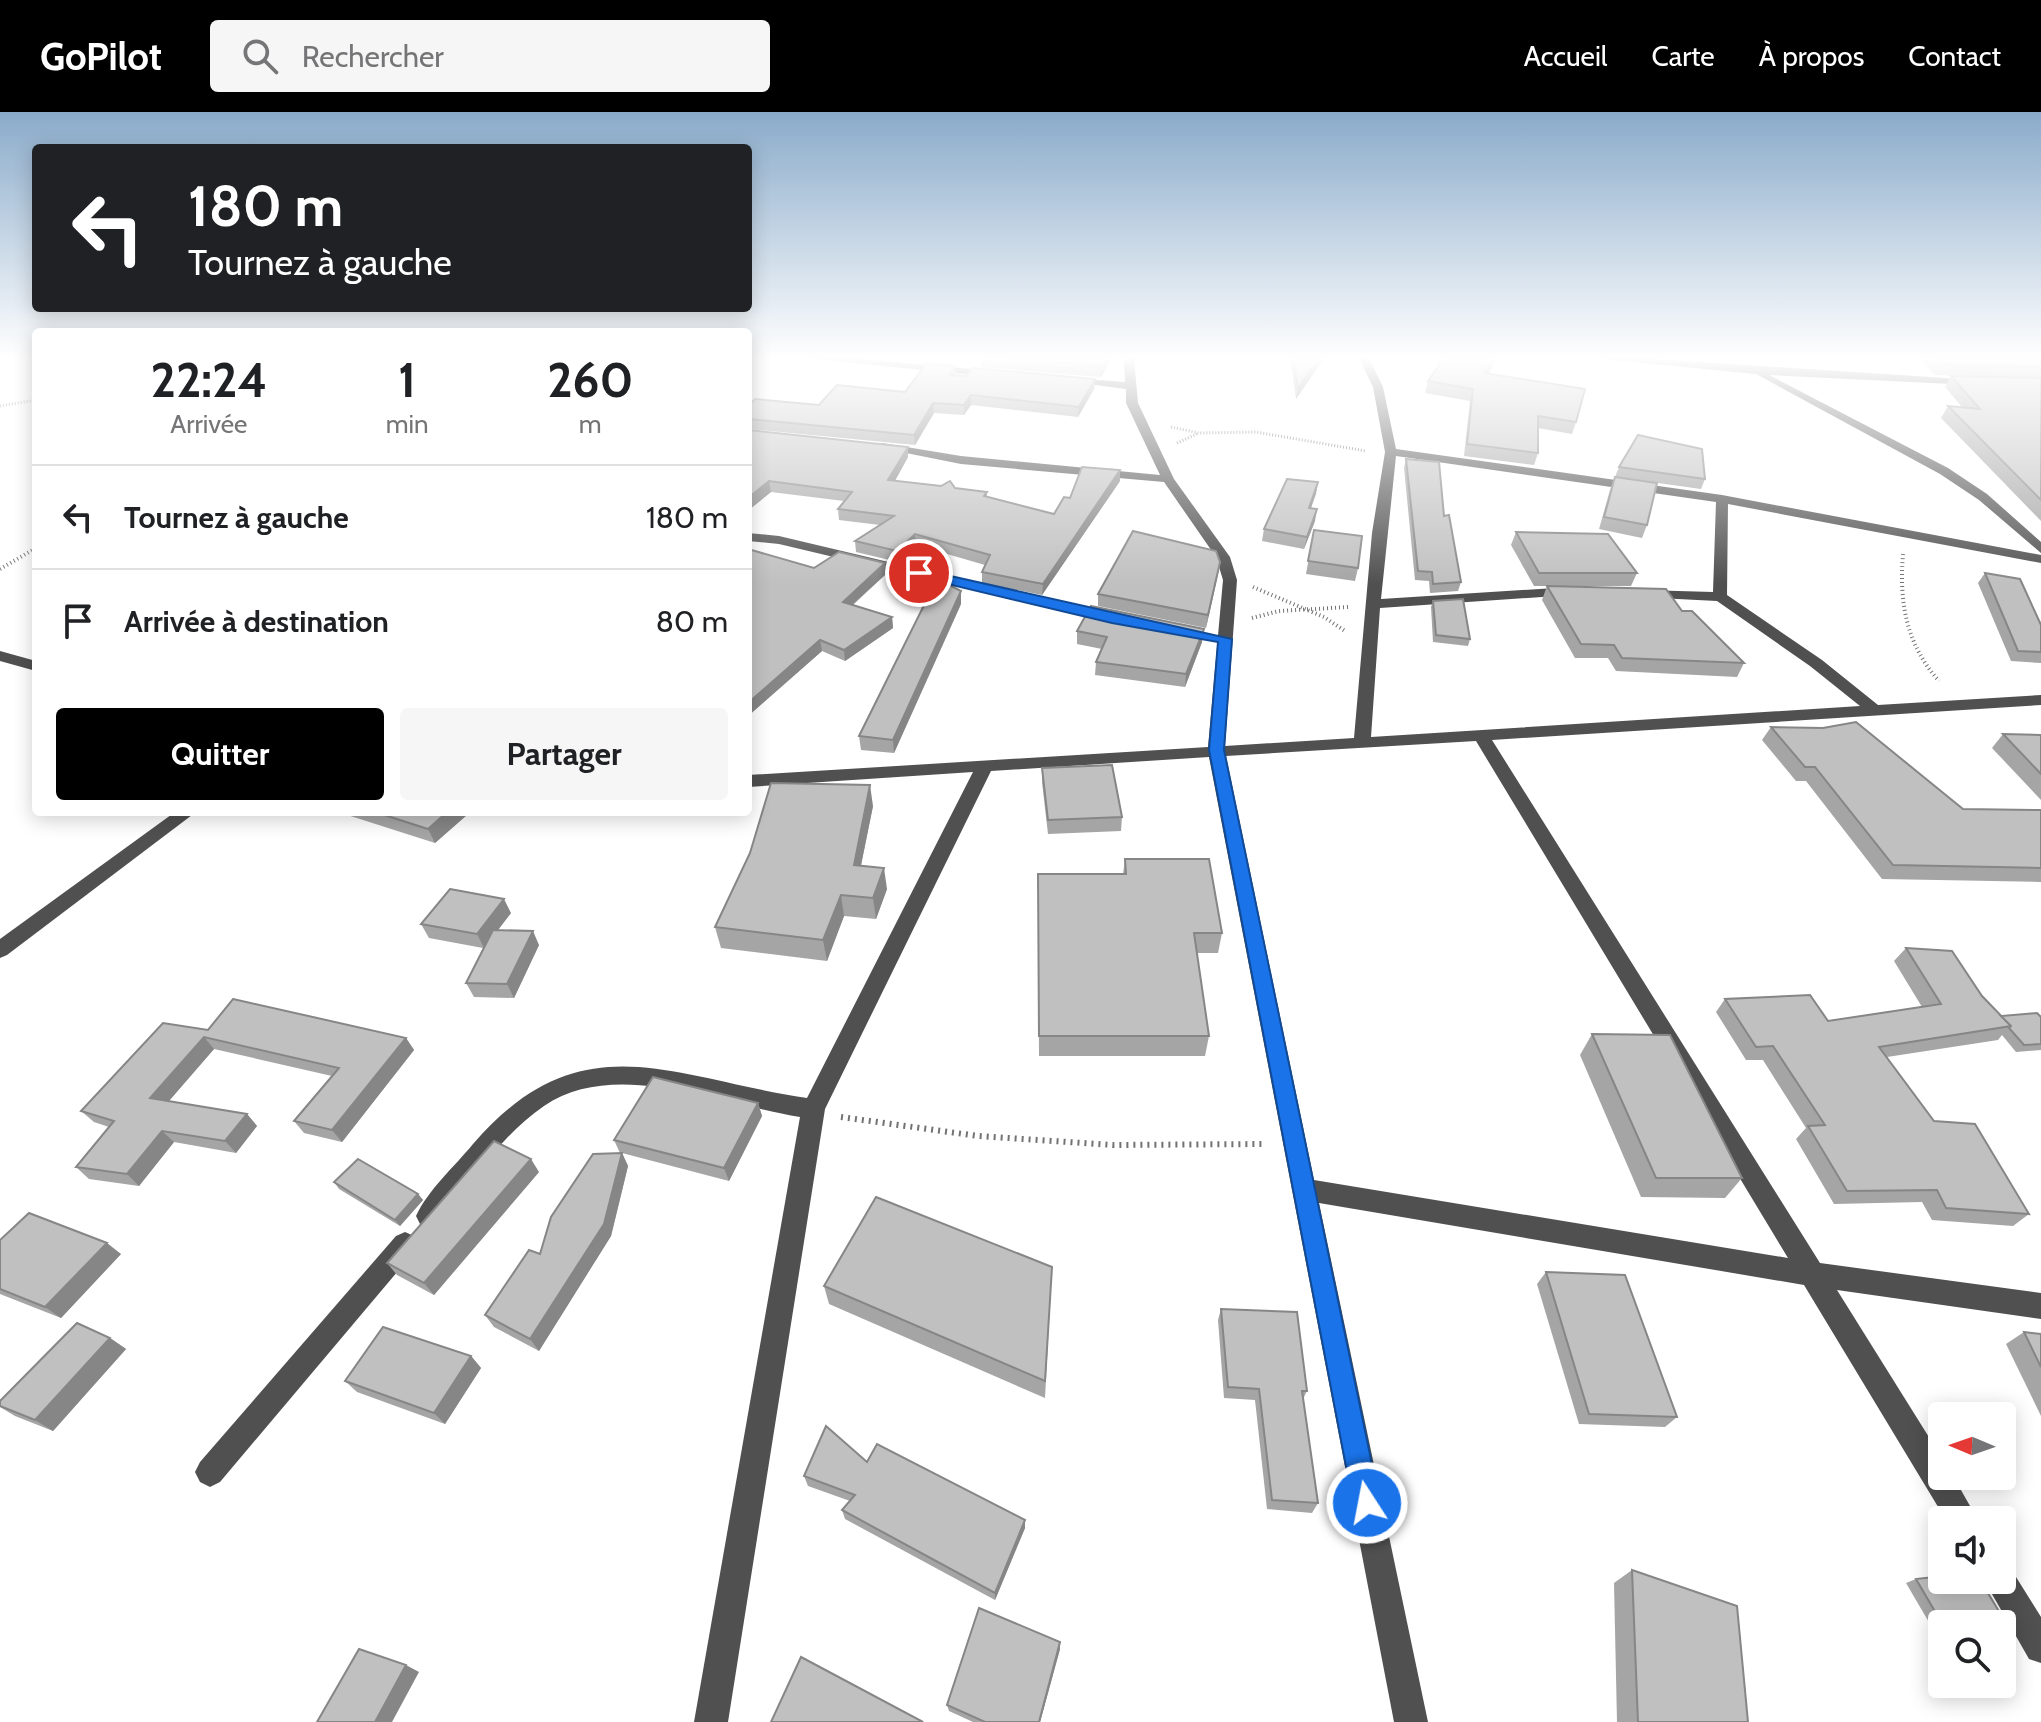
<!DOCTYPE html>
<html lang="fr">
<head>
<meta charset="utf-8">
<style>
  :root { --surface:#fff; --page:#f6f6f6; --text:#202124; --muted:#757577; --line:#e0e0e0; --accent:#000 }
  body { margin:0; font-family:Cabin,sans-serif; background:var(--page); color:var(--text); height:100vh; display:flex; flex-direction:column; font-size:30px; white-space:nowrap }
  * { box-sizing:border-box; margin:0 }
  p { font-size:26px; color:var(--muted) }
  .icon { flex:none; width:44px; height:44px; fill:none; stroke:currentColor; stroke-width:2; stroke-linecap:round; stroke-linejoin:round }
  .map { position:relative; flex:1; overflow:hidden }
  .details { position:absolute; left:32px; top:216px; width:720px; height:488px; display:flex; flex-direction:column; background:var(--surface); border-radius:8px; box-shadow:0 4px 20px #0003 }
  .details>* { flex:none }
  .guide { position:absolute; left:32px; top:32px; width:720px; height:168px; border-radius:8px; box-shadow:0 4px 20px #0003; background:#202124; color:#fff; overflow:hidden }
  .needle { width:52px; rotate:272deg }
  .buttons { position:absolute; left:1928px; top:1290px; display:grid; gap:16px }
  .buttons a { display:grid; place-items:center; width:88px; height:88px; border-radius:8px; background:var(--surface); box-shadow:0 4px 20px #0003; font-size:40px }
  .pin { position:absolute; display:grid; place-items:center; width:68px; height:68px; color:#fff; margin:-34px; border:4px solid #fff; border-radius:50%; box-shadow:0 2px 8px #0007 }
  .me { position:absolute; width:88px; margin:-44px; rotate:349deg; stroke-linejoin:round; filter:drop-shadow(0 0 6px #0008) }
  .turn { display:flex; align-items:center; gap:28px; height:168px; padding:0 24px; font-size:36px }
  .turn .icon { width:104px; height:104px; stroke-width:2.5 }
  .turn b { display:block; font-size:56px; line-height:68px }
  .eta { display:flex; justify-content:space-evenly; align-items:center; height:136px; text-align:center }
  .eta b { font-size:48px; font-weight:700; line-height:56px }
  .primary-button { display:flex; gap:16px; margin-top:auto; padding:16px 24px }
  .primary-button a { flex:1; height:92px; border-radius:8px; background:var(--accent); color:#fff; font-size:32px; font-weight:700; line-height:92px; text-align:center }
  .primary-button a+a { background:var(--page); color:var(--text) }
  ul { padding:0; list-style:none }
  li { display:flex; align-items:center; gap:24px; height:104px; padding:0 24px; border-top:2px solid var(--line) }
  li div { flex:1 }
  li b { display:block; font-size:30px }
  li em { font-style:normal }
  header { display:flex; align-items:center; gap:48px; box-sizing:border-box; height:112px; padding:0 40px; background:var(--accent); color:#fff }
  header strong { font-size:38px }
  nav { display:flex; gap:44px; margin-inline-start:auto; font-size:28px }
  .search { width:560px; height:72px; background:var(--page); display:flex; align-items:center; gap:20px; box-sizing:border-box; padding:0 28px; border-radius:8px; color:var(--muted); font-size:30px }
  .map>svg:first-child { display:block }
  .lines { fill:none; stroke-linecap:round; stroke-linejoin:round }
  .path-far2 { stroke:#727272; stroke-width:3; stroke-dasharray:1 2; stroke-linecap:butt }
  .path-far1 { stroke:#727272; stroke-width:4; stroke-dasharray:1 3; stroke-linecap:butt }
  .path { stroke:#727272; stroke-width:6; stroke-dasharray:2 5; stroke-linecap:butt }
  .minor { fill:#505050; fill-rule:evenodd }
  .wall { fill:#a5a5a5 }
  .shaded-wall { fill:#868686 }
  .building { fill:#c0c0c0; stroke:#868686; stroke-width:2 }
  .route { fill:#1a73e8; stroke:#114b97; stroke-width:2 }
</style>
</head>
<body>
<header>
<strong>GoPilot</strong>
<div class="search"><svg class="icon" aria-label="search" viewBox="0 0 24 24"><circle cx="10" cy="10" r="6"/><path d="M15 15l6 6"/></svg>Rechercher</div>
<nav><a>Accueil</a><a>Carte</a><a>À propos</a><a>Contact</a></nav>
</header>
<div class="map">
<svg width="2041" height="1610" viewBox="0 0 2041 1610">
  <rect width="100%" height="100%" fill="#fff"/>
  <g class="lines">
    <g class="path-far2">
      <polyline points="0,294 36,288"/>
      <polyline points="1171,315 1199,321 1256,320 1366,339"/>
      <polyline points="1177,331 1197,322"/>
    </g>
    <g class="path-far1">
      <path d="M1903 442C1899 490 1906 532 1939 569"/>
      <polyline points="0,457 36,436"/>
      <polyline points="1253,475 1324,505 1345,519"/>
      <polyline points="1252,506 1279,499 1349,495"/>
    </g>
    <polyline class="path" points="841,1005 978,1024 1113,1033 1265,1032"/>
    <g class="minor">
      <polygon points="804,246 849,246 994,259 999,262 994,265"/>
      <path d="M1124 246H1134L1138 291 1174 367 1230 445 1237 468 1225 634 1354 626 1372 421 1385 340 1373 275 1359 246H1369L1383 275 1396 337 1722 383 2041 443V451L1728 392 1727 483 1822 548 1878 593 2041 583V593L1492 628 1820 1151 2041 1181V1207L1837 1178 1942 1346V1364H1953L1978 1408H1946L1804 1173 1319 1091 1428 1610H1394L1209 645 991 659 825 997 728 1610H694L800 1005C724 993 614 945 544 994 501 1023 470 1072 438 1112L429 1115 420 1112 416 1104C428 1078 455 1054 473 1032 581 907 671 966 807 986L973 660 748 675V663L1208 635 1223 468 1216 445 1164 370 961 352 876 335 882 331 961 344 1160 363 1126 291V277L1065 269 1070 266 1125 270ZM1396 344 1716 390 1713 480 1643 478 1636 482 1638 485 1717 489 1810 554 1860 594 1371 625 1380 496 1571 483 1578 479 1571 475 1381 487ZM1476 629 1788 1146 1314 1068 1226 644Z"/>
      <polygon points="1592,246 1639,246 1976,268 1976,272 1972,273 1769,263 1948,356 1987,382 2041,430 2041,441 1979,388 1940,362 1756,262"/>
      <polygon points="748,421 779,424 1111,503 1118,507 1111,511 779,432 748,429"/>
      <polygon points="0,539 36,549 36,559 0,549"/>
      <polygon points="175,700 196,700 7,843 0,846 0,827"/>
      <polygon points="405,1120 414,1124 418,1132 414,1140 220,1370 210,1375 200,1370 195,1360 200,1350 396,1124"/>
      <polygon points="2002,1453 2011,1457 2041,1505 2041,1551 2029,1547 1984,1468 2002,1468"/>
    </g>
  </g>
  <g class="wall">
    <polygon points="981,246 1110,246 1110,250 1101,265 981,255"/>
    <polygon points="1290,246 1324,246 1296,287"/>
    <polygon points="1920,246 2041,246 2041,409 1941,306 1948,294 1962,295 1945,275 1951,264 2021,265 1934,263"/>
    <polygon points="955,254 955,263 1094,277 1078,305 971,293 964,303 934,301 915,333 748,317 748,294 819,293 905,280"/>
    <polygon points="1493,254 1488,262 1576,310 1572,322 1538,316 1538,341 1534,353 1464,344 1470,289 1425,281 1428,269"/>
    <polygon points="748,318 908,345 895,369 987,380 987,385 1054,402 1070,386 1120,369 1042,483 982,471 982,460 985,453 916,433 898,450 856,440 855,429 880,413 839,408 838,397 844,389 771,380 750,397 748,396"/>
    <polygon points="1406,347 1444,404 1461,470 1458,479 1430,481 1429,469 1415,468 1404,356"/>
    <polygon points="1619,355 1705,367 1701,377 1615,365"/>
    <polygon points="1615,365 1647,413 1642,426 1599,417 1610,378"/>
    <polygon points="1318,370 1311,396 1315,409 1304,437 1262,429 1264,417"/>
    <polygon points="1314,418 1358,456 1355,469 1306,462"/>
    <polygon points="1516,420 1637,461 1631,474 1534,474 1511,433"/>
    <polygon points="748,437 814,456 886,462 853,493 892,505 893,516 845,549 822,539 748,604"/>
    <polygon points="1220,450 1206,516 1098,494 1098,482"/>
    <polygon points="1985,461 2041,513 2041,551 2011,549 1978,471"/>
    <polygon points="1547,474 1682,499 1744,551 1737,565 1616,559 1608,546 1575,546 1542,488"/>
    <polygon points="1433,489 1470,527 1468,534 1433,530 1431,495"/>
    <polygon points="961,492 894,641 861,638 859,624"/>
    <polygon points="1077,519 1202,530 1185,575 1095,563 1096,550 1102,537 1077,532"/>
    <polygon points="1771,615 1963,697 2041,698 2041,770 1882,767 1806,669 1796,669 1762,628"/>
    <polygon points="2003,622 2041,623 2041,688 1992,636"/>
    <polygon points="1042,656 1122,705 1121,719 1048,722 1042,670"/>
    <polygon points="873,694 861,753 887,777 876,807 844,804 827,849 721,836 715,815"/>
    <polygon points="338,700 467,700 468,702 435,731"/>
    <polygon points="1125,747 1222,821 1218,841 1197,841 1209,924 1205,944 1039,944 1038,762 1123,762"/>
    <polygon points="511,801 498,818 539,833 514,886 474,885 466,871 483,836 429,826 421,812"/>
    <polygon points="1906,836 1982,884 2001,904 2041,905 2041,938 2016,940 2002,923 1998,928 1887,945 1934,1009 2029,1102 2013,1114 1932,1108 1922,1090 1834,1092 1796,1027 1806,1016 1763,948 1746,948 1716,900 1725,887 1828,909 1922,895 1894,849"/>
    <polygon points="208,918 406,926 414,938 342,1030 304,1021 294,1009 332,964 214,937 169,989 247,1002 257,1014 236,1041 174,1030 139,1074 89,1067 76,1055 109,1015 94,1010 81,999"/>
    <polygon points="1592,922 1742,1066 1725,1086 1641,1085 1580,943"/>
    <polygon points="758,991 762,1004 729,1069 622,1041 628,1054 611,1124 539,1239 494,1215 485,1203 540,1142 620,1041 614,1028"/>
    <polygon points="539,1060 434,1183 397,1163 387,1151"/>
    <polygon points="334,1070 418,1082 423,1088 400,1114 339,1077"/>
    <polygon points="0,1128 121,1142 61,1206 0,1182"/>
    <polygon points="1052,1155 1045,1286 829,1192 824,1174"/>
    <polygon points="1546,1160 1677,1305 1665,1315 1579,1312 1537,1172"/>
    <polygon points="1221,1197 1307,1279 1303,1287 1318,1391 1312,1401 1267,1397 1255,1288 1224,1286 1218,1208"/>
    <polygon points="2024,1220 2041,1222 2041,1304 2006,1232"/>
    <polygon points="110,1226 126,1237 53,1319 15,1304 0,1295 0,1289"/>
    <polygon points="471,1244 481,1256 445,1312 357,1280 345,1269"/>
    <polygon points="867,1350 1025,1408 1025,1416 995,1488 845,1407 842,1398 850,1389 808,1374 804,1364"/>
    <polygon points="1632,1458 1748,1610 1617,1610 1614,1471"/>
    <polygon points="1916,1467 2000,1501 1990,1505 1930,1512 1906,1471"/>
    <polygon points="1060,1530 1060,1537 1040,1610 973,1610 949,1599 947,1593"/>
  </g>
  <g class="shaded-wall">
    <polygon points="1107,246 1110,246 1110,250 1101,265 1102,254"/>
    <polygon points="1319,246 1324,246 1296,287 1298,276"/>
    <polygon points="1494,246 1495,246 1493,254 1481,273 1484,261"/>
    <polygon points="1095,267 1094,277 1078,305 1079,295"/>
    <polygon points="971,283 971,293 964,303 964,293"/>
    <polygon points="933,291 934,301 915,333 914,323"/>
    <polygon points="908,335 908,345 889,379 888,368"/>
    <polygon points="1120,358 1120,369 1042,483 1043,472"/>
    <polygon points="769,369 771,380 750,397 748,386"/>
    <polygon points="1318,370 1316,382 1307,407 1309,396"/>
    <polygon points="1317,397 1315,409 1304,437 1307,425"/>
    <polygon points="915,422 916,433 898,450 897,439"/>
    <polygon points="1220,450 1218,462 1206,516 1208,503"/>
    <polygon points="885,451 886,462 844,500 843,490"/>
    <polygon points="961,479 961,492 894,641 893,628"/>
    <polygon points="892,505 893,516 845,549 844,538"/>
    <polygon points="1204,517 1202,530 1185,575 1186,562"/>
    <polygon points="820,528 822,539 748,604 748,591"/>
    <polygon points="870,673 873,694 857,773 854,753"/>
    <polygon points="447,700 467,700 468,702 435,731 428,717"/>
    <polygon points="884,756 887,777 876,807 873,786"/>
    <polygon points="841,783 844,804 827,849 823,828"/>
    <polygon points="504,787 511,801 484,836 477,822"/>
    <polygon points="533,819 539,833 514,886 507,872"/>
    <polygon points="204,925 214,937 161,998 150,986"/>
    <polygon points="406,926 414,938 342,1030 332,1018"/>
    <polygon points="758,991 762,1004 729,1069 724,1056"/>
    <polygon points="247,1002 257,1014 236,1041 225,1029"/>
    <polygon points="162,1019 174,1030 139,1074 127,1062"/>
    <polygon points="622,1041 628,1054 611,1124 539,1239 530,1227"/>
    <polygon points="531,1047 539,1060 434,1183 424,1171"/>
    <polygon points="418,1082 423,1088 400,1114 395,1108"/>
    <polygon points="107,1131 121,1142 61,1206 45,1195"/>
    <polygon points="110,1226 126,1237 53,1319 35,1308"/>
    <polygon points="471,1244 481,1256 445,1312 434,1301"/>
    <polygon points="1025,1408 1025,1416 995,1488 995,1481"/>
    <polygon points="1060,1530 1060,1537 1040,1610 1039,1610"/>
    <polygon points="406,1553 419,1560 392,1610 375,1610"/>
  </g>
  <g class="building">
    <polygon points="1009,246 1107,246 1102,254"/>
    <polygon points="1293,246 1319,246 1298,276"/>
    <polygon points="1444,246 1494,246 1484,261 1585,277 1576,310 1538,304 1538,341 1467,332 1473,277 1428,269"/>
    <polygon points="1936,246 2041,246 2041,255 1940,252"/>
    <polygon points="927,251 955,254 950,263 966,264 973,256 1095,267 1079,295 971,283 964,293 933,291 914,323 748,307 748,294 755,287 819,293 837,273 905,280"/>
    <polygon points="1951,264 2041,266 2041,388 1948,294 1980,297"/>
    <polygon points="748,318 908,335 888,368 941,374 950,369 955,376 987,380 984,384 1054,402 1064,385 1070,386 1082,355 1120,358 1043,472 982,460 990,443 915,422 897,439 855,429 894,404 838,397 852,380 769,369 748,386"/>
    <polygon points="1638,323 1702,337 1705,367 1619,355"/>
    <polygon points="1406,347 1439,350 1444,404 1449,403 1461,470 1433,472 1432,460 1418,459"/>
    <polygon points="1615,365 1657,371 1647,413 1604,405"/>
    <polygon points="1287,367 1318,370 1309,396 1317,397 1307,425 1264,417"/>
    <polygon points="1314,418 1362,424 1358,456 1308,449"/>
    <polygon points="1133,419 1216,439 1220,450 1208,503 1098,482"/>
    <polygon points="1516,420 1608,422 1637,461 1539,461"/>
    <polygon points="748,437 814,456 839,440 885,451 843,490 892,505 844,538 820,528 748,591"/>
    <polygon points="1985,461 2020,467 2041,513 2041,540 2018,539"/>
    <polygon points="937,467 961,479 893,628 859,624"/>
    <polygon points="1547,474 1666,477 1682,499 1692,499 1744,551 1622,546 1614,533 1581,532"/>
    <polygon points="1463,487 1470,527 1436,523 1433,489"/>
    <polygon points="1091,494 1204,517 1186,562 1096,550 1107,525 1077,519"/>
    <polygon points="1856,610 1963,697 2041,698 2041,756 1893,753 1815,655 1805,655 1771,615 1823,616"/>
    <polygon points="2003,622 2041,623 2041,662"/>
    <polygon points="1112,653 1122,705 1048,708 1042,656"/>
    <polygon points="771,671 870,673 854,753 884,756 873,786 841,783 823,828 715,815 750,741"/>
    <polygon points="375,700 447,700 428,717"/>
    <polygon points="1125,747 1209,747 1222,821 1194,821 1209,924 1039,924 1038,762 1126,762"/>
    <polygon points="450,777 504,787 477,822 421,812"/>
    <polygon points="493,818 533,819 507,872 466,871"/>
    <polygon points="1906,836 1952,839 1982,884 2011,914 1879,935 1934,1009 1975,1012 2029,1102 1946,1096 1937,1078 1847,1079 1808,1014 1825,1013 1773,934 1756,935 1725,887 1810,883 1828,909 1941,892"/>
    <polygon points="233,887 406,926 332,1018 294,1009 339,956 204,925 150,986 247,1002 225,1029 162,1019 127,1062 76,1055 114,1009 81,999 163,911 208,918"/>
    <polygon points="2037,901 2041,905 2041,932 2024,933 2009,916 2011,914 2001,904"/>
    <polygon points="1592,922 1670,923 1742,1066 1656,1066"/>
    <polygon points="653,965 758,991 724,1056 614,1028"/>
    <polygon points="494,1029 531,1047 424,1171 387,1151"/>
    <polygon points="622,1041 604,1112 530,1227 485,1203 529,1138 540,1142 551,1105 593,1042"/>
    <polygon points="358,1047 418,1082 395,1108 334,1070"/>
    <polygon points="876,1085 1052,1155 1045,1269 824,1174"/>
    <polygon points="29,1101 107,1131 45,1195 0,1177 0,1128"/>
    <polygon points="1546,1160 1625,1163 1677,1305 1589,1302"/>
    <polygon points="1221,1197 1297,1200 1307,1279 1302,1279 1318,1391 1272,1388 1259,1277 1228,1275"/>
    <polygon points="77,1211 110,1226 35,1308 0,1294 0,1289"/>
    <polygon points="383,1215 471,1244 434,1301 345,1269"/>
    <polygon points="2024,1220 2041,1222 2041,1255"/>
    <polygon points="826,1314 867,1350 877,1332 1025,1408 995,1481 842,1398 855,1383 804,1364"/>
    <polygon points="1632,1458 1737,1494 1748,1610 1638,1610"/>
    <polygon points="1942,1464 1942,1468 1980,1468 2000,1501 1940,1508 1916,1467"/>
    <polygon points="979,1496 1060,1530 1039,1610 985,1610 947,1593"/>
    <polygon points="359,1537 406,1553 375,1610 317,1610"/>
    <polygon points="801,1545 923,1610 771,1610"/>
  </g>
  <linearGradient id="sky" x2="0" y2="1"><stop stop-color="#8aabca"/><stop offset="0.52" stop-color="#fff"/><stop offset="1" stop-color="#fff" stop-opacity="0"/></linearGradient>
  <rect width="2041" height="472" fill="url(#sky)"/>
  <polygon class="route" points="919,457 1232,527 1224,638 1380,1391 1376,1401 1367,1405 1357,1401 1353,1391 1209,638 1218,530 1112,511 914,464 913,461"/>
</svg>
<div class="buttons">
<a><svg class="needle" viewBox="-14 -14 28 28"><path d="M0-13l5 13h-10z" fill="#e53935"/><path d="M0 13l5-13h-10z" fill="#757577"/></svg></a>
<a><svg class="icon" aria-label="sound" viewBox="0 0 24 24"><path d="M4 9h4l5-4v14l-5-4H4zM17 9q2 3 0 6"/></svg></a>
<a><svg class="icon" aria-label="search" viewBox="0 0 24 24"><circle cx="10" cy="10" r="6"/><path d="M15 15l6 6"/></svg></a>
</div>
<div class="pin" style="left:919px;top:461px;background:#d93025"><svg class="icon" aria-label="arrive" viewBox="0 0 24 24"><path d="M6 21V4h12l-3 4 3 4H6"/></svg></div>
<svg class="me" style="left:1367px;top:1391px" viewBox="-20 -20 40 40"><circle r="17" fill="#1a73e8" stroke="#fff" stroke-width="3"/><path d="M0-11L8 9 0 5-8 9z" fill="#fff"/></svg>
<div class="guide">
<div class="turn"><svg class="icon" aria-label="left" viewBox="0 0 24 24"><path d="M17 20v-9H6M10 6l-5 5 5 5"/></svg><div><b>180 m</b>Tournez à gauche</div></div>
</div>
<section class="details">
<div class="eta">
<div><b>22:24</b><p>Arrivée</p></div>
<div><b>1</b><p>min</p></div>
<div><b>260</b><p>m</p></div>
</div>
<ul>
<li><svg class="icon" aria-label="left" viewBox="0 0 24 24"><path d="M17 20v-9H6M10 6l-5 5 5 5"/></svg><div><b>Tournez à gauche</b></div><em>180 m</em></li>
<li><svg class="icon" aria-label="arrive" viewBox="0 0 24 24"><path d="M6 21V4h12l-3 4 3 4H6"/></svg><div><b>Arrivée à destination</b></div><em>80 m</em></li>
</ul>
<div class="primary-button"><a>Quitter</a><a>Partager</a></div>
</section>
</div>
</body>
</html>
